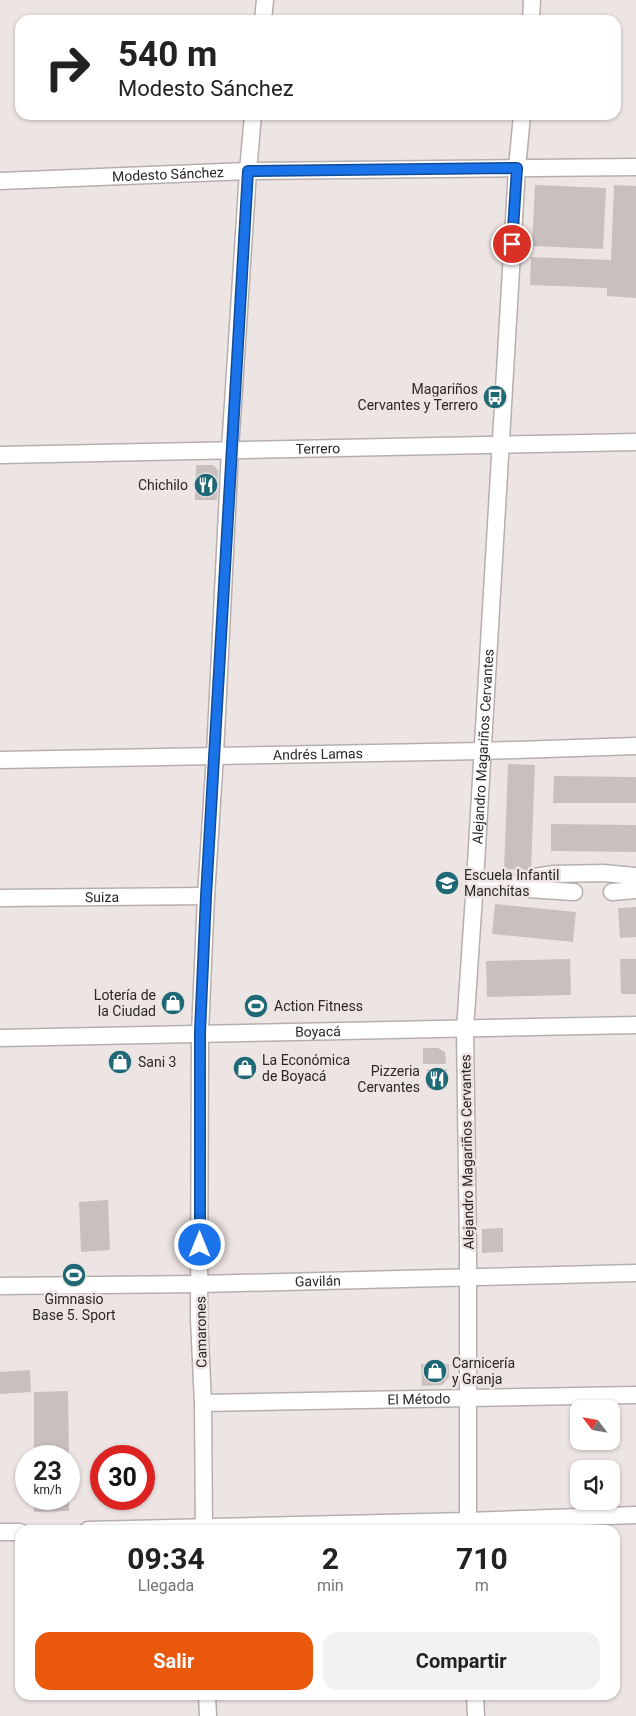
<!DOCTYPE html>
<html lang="es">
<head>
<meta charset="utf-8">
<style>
  :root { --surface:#fff; --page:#f2f2f2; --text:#222; --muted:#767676; --accent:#ea580c }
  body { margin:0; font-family:Roboto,sans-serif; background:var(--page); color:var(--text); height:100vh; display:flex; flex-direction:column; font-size:19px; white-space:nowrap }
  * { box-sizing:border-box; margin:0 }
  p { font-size:16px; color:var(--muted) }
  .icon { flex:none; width:28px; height:28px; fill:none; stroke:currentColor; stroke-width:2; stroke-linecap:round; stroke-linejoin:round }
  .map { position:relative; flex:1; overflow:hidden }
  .panel { position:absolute; left:15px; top:1525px; width:605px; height:175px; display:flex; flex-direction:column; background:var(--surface); border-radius:15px; box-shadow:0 1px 4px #0004 }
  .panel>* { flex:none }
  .top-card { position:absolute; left:15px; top:15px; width:606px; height:105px; border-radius:15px; box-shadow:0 1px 4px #0004; background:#fff; color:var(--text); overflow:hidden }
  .needle { width:32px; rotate:301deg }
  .buttons { position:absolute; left:570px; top:1400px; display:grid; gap:10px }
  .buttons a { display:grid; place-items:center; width:50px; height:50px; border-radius:10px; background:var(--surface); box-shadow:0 1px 4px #0004; font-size:25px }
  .speed { position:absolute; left:15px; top:1445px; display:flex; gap:10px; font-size:25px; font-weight:700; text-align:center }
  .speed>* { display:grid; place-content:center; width:65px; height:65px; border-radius:50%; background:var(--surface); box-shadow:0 1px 4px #0004; line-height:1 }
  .speed small { font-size:12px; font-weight:400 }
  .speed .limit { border:8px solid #d22; background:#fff; color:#111 }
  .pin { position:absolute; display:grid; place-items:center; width:42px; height:42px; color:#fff; margin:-21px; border:2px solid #fff; border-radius:50%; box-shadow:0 1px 5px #0007 }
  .me { position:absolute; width:55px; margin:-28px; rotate:0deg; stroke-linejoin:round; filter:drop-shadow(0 0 4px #0008) }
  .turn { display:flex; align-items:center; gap:18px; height:105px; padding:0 20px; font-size:22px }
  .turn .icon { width:65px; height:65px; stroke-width:2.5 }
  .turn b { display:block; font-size:35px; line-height:42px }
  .eta { display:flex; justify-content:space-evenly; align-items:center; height:85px; text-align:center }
  .eta b { font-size:30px; font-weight:700; line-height:35px }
  .button { display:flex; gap:10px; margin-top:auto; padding:10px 20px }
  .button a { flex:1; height:58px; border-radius:15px; background:var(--accent); color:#fff; font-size:20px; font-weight:700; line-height:58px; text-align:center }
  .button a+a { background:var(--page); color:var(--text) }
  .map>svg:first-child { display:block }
  .building { fill:#c8c0bf }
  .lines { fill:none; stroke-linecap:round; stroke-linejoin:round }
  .minor-casing { stroke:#b7afad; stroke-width:19 }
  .minor { stroke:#fff; stroke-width:16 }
  .route-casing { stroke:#114b97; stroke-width:12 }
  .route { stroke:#1a73e8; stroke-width:9 }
  .labels { text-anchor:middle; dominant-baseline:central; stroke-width:5; stroke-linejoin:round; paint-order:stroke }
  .street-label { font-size:14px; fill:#2a2727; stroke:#ede5e3 }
  .poi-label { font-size:14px; fill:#2a2727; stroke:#ede5e3; text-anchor:start }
</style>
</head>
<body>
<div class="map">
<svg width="636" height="1716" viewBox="0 0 636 1716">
  <rect width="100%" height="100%" fill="#ede5e3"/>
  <g class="building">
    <polygon points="535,185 606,188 603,249 532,246"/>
    <polygon points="614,185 636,186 636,298 607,296 607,288 530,285 531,257 611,260"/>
    <polygon points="196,465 213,465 218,470 217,500 195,500"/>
    <polygon points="508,764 535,765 531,870 504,869"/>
    <polygon points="554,776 636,777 636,803 553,803"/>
    <polygon points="551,824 636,825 636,852 551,851"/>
    <polygon points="495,904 576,912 573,942 492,934"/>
    <polygon points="636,907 636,937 620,938 618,908"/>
    <polygon points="570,959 571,995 487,997 486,961"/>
    <polygon points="620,959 636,959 636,994 621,994"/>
    <polygon points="423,1048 438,1048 445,1052 446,1064 423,1064"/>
    <rect x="427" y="1069" width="20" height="19"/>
    <polygon points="108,1200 110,1250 81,1252 79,1202"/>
    <polygon points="503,1228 503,1252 482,1253 482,1229"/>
    <polygon points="421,1364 449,1364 449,1377 442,1385 422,1386"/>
    <polygon points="30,1370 31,1392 0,1394 0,1372"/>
    <polygon points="68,1391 69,1456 34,1456 34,1392"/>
    <polygon points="34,1499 69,1499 69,1511 34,1512"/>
  </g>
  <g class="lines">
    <g class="minor-casing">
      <g id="minor">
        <polyline points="263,20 265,0"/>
        <polyline points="531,20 532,0"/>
        <path id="s1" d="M0 181 248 171 636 167"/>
        <path id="s2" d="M0 455 636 442"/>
        <path id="s3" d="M0 760 482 751 636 746"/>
        <polyline points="475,881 515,885 528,878 554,874 603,873 636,876"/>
        <polyline points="515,885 527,889 574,892"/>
        <polyline points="612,892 636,890"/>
        <path id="s4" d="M0 898 206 896"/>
        <path id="s5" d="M0 1038C212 1032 424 1031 636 1025"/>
        <path id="s6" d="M0 1286 200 1284 636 1273"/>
        <path id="s7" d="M203 1403 636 1395"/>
        <polyline points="88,1530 468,1521 636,1515"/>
        <polyline points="204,1530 203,1403 199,1319 200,1033 206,896 215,755 230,450 248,171 253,115"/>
        <path id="s8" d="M468 1530V1247L465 1030 475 881 517 168 522 115"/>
        <polyline points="0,1532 20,1532"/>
        <polyline points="207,1695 208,1716"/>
        <polyline points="475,1695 476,1716"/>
      </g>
    </g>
    <use href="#minor" class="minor"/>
  </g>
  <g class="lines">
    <g class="route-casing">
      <polyline id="route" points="200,1245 200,1032 206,896 248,171 517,168 512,244"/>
    </g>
    <use href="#route" class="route"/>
  </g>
  <defs>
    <g id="bus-disc" transform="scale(1.25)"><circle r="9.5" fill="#1f6875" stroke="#ede5e3"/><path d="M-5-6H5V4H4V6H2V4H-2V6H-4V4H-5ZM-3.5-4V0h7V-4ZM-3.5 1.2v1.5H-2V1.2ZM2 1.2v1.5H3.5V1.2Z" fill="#fff"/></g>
    <g id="restaurant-disc" transform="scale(1.25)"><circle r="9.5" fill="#1f6875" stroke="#ede5e3"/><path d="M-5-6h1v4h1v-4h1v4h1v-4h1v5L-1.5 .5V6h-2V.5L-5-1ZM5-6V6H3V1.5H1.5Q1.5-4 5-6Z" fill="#fff"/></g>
    <g id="school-disc" transform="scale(1.25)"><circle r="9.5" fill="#1f6875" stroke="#ede5e3"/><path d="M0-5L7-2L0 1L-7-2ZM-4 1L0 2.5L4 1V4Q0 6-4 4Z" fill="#fff"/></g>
    <g id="shop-disc" transform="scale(1.25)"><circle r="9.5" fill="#1f6875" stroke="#ede5e3"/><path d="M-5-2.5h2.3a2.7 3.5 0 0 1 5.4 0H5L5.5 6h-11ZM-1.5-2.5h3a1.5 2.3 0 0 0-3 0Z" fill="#fff"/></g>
    <g id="stadium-disc" transform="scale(1.25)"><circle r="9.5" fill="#1f6875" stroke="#ede5e3"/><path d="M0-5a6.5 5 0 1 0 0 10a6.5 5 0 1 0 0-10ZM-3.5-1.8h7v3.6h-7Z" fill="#fff"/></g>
  </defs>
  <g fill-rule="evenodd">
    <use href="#bus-disc" x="495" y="397"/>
    <use href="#restaurant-disc" x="206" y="485"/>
    <use href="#school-disc" x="447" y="883"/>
    <use href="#shop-disc" x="173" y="1003"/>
    <use href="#stadium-disc" x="256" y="1006"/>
    <use href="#shop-disc" x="120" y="1062"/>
    <use href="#shop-disc" x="245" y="1068"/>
    <use href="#restaurant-disc" x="437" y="1079"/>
    <use href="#stadium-disc" x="74" y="1275"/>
    <use href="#shop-disc" x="435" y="1371"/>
  </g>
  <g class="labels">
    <g class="street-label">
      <text stroke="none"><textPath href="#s1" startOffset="168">Modesto Sánchez</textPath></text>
      <text stroke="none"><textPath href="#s2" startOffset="318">Terrero</textPath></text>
      <text stroke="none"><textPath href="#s8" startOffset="784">Alejandro Magariños Cervantes</textPath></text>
      <text stroke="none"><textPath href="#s3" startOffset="318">Andrés Lamas</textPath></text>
      <text stroke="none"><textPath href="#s4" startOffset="102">Suiza</textPath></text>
      <text stroke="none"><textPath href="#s5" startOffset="318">Boyacá</textPath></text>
      <text transform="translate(467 1152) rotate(-91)">Alejandro Magariños Cervantes</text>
      <text stroke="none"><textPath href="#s6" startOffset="318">Gavilán</textPath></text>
      <text transform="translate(201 1332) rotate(-91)">Camarones</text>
      <text stroke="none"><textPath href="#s7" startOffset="216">El Método</textPath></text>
    </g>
    <g class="poi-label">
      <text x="478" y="389" text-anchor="end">Magariños<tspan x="478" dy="16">Cervantes y Terrero</tspan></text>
      <text x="188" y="485" text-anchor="end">Chichilo</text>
      <text x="464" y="875">Escuela Infantil<tspan x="464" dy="16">Manchitas</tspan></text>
      <text x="156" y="995" text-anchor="end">Lotería de<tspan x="156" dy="16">la Ciudad</tspan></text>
      <text x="274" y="1006">Action Fitness</text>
      <text x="262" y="1060">La Económica<tspan x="262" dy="16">de Boyacá</tspan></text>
      <text x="138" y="1062">Sani 3</text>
      <text x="420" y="1071" text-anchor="end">Pizzeria<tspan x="420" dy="16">Cervantes</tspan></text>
      <text x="74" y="1299" text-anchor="middle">Gimnasio<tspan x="74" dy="16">Base 5. Sport</tspan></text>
      <text x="452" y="1363">Carnicería<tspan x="452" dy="16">y Granja</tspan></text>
    </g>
  </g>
</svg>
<div class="buttons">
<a><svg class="needle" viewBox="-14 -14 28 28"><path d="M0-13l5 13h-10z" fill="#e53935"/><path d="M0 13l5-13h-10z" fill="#767676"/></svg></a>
<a><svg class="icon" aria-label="sound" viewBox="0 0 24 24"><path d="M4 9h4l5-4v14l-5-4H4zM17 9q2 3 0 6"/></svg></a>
</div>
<div class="speed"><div>23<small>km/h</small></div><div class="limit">30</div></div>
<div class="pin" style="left:512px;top:244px;background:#d93025"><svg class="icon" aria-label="arrive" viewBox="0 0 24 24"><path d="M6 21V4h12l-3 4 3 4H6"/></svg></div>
<svg class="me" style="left:200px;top:1245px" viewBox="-20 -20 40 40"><circle r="17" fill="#1a73e8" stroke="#fff" stroke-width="3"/><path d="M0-11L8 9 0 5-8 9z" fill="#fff"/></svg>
<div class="top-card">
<div class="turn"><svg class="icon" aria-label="right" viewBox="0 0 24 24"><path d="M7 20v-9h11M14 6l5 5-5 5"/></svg><div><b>540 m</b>Modesto Sánchez</div></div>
</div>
<section class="panel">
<div class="eta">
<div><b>09:34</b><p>Llegada</p></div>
<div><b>2</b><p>min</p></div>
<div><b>710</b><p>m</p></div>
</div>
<div class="button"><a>Salir</a><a>Compartir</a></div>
</section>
</div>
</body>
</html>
